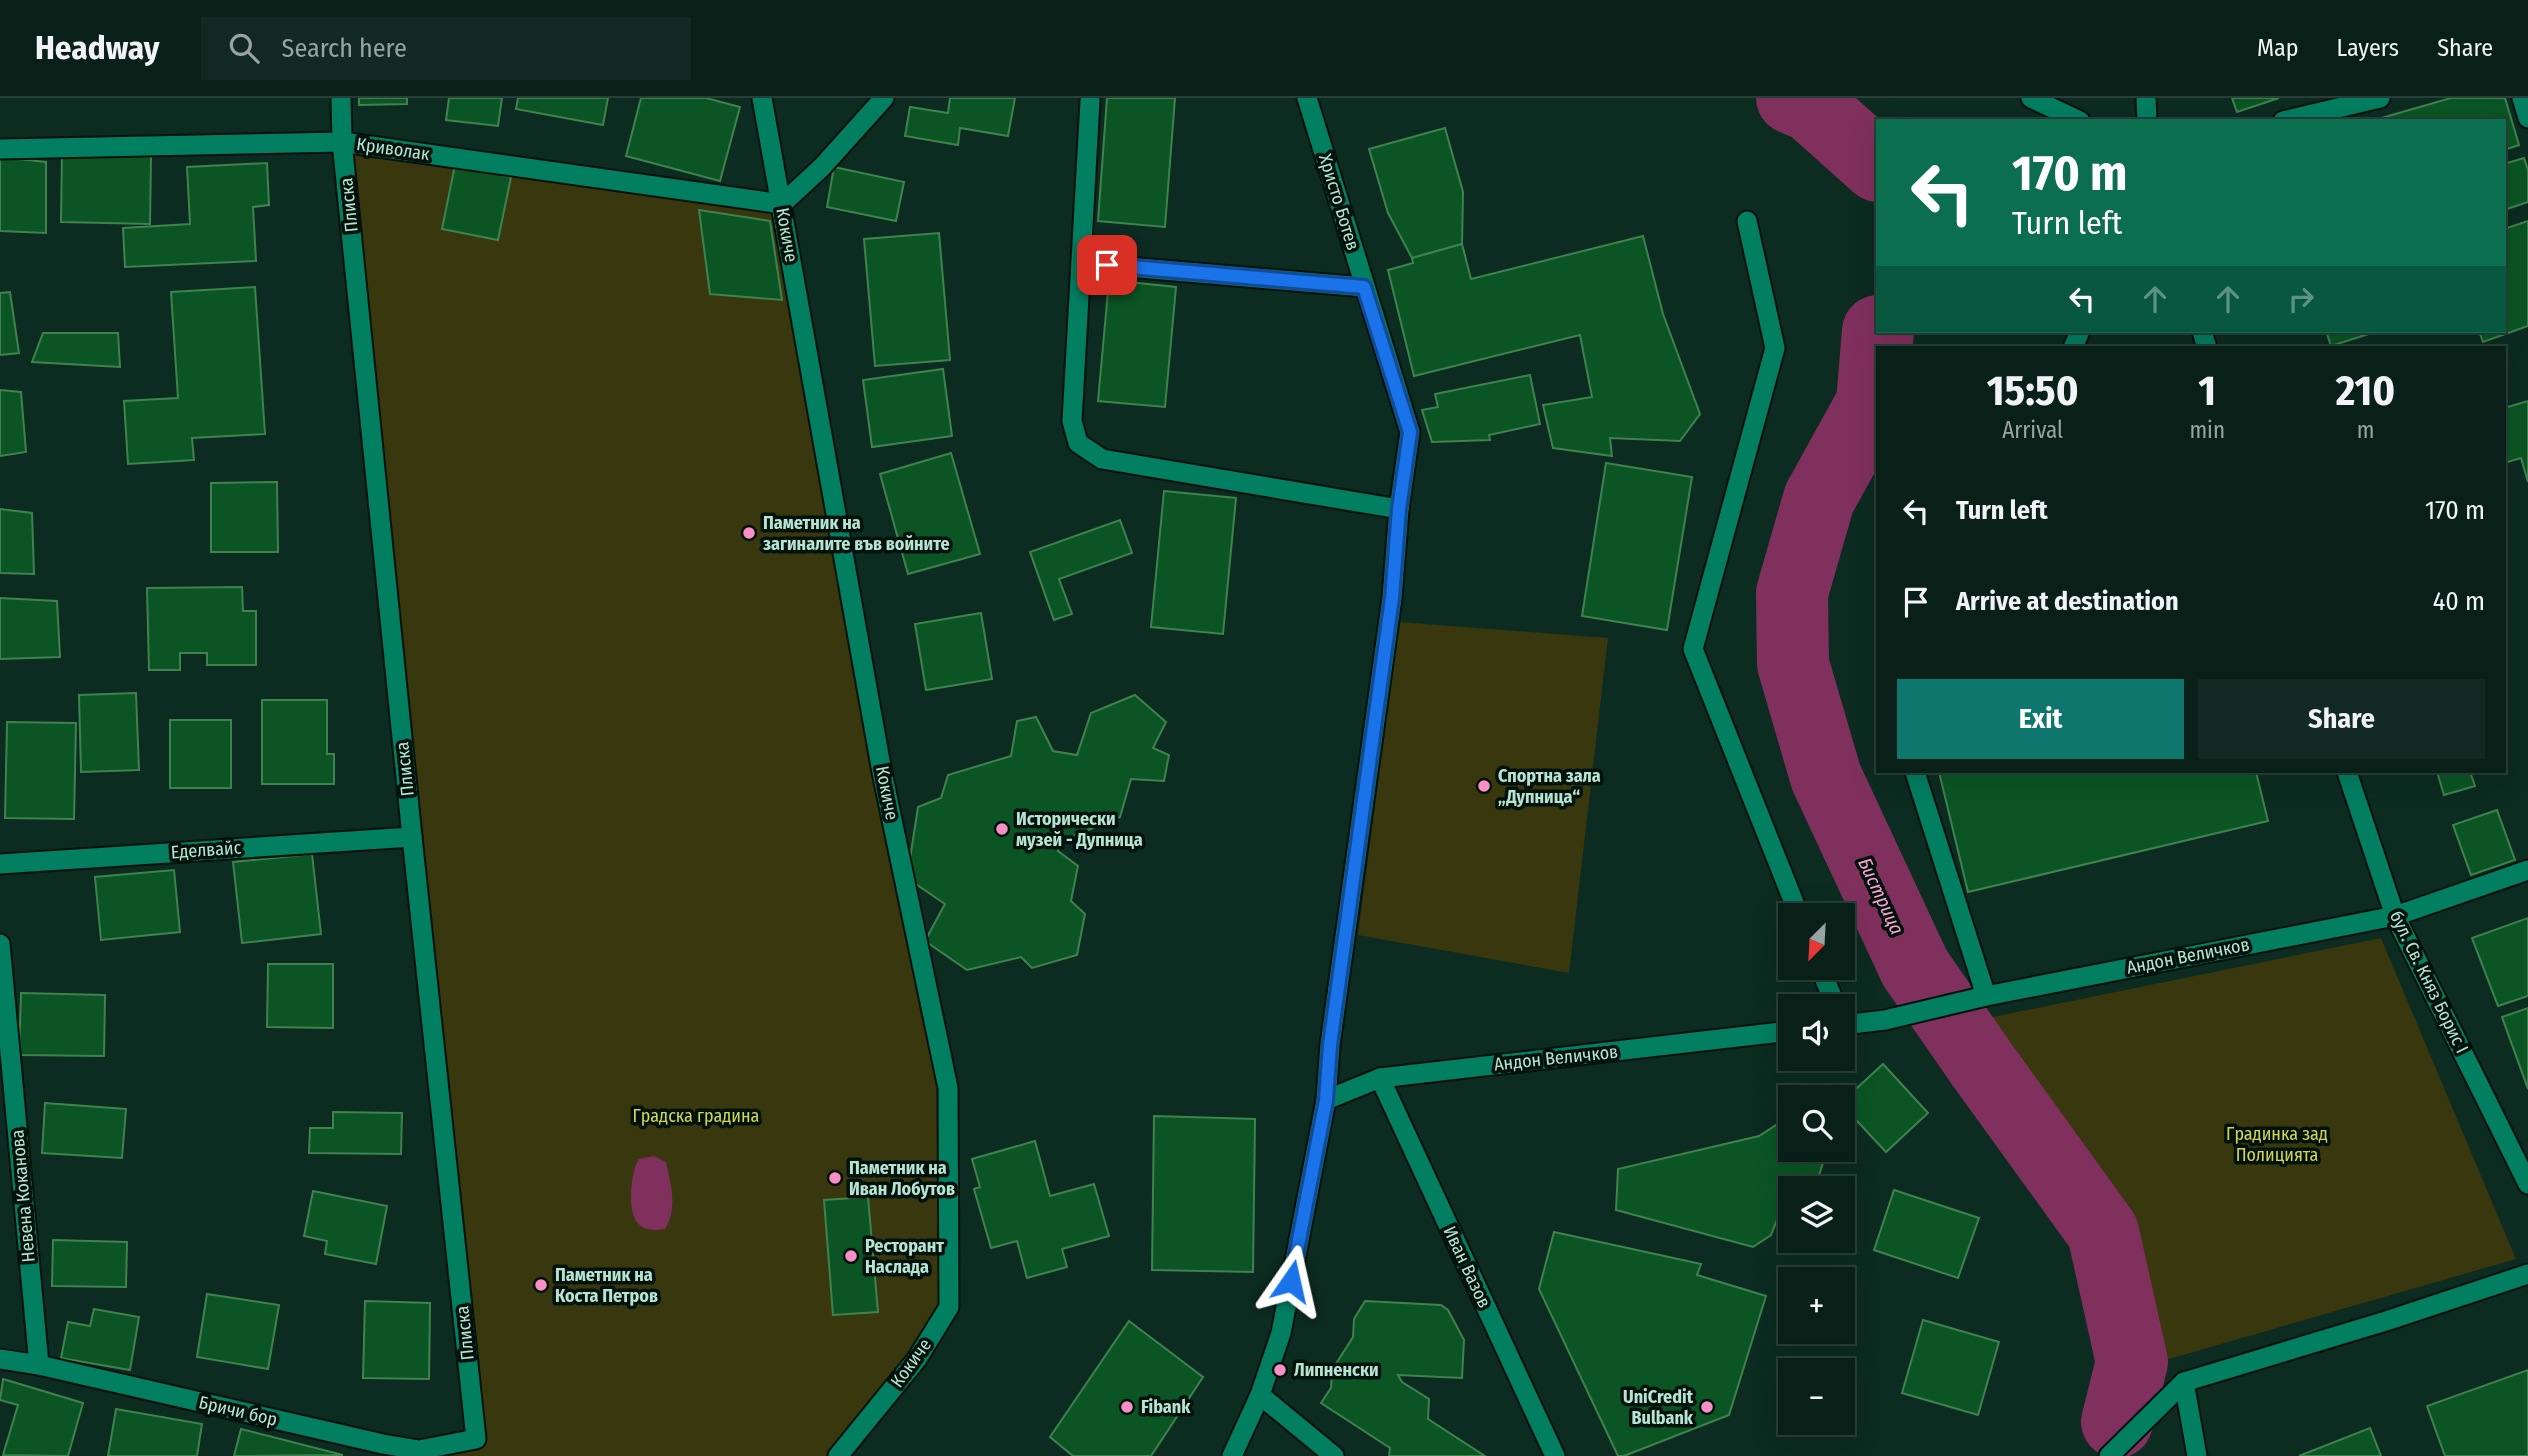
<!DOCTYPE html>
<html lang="en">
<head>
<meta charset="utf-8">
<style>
  :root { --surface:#092019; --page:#122822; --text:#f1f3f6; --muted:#99a3a2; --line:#293e38; --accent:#0f766e }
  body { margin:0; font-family:"Fira Sans Condensed",sans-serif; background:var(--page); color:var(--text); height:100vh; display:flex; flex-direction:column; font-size:26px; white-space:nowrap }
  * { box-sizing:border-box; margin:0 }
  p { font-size:23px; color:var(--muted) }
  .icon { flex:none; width:38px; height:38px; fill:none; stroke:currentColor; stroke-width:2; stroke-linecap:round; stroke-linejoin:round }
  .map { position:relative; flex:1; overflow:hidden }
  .sheet { position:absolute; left:1876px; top:248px; width:630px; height:427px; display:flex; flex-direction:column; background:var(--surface); border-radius:0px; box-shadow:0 7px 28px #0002,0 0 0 2px var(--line) }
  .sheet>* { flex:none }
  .banner { position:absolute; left:1876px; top:21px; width:630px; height:214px; border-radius:0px; box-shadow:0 7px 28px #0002,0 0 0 2px var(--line); background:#0b6e4f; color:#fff; overflow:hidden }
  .needle { width:46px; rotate:204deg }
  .controls { position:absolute; left:1778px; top:805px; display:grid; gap:14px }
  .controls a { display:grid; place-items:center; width:77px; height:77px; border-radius:0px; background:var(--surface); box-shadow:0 7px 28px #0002,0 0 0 2px var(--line); font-size:35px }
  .pin { position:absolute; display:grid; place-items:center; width:60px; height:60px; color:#fff; margin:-30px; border-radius:14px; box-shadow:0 4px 10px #0006 }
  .me { position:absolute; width:77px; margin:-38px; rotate:11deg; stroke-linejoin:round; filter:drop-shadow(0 0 5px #0008) }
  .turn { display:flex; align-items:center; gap:24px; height:147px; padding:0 21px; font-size:32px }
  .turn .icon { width:91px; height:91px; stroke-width:2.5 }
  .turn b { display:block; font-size:49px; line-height:60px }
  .lanes { display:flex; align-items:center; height:66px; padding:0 21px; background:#0003; justify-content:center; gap:35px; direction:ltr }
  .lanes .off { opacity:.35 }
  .eta { display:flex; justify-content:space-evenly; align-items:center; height:119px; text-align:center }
  .eta b { font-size:42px; font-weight:700; line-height:49px }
  .action { display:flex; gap:14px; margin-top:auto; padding:14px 21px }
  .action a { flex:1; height:80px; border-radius:0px; background:var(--accent); color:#fff; font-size:28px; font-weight:700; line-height:80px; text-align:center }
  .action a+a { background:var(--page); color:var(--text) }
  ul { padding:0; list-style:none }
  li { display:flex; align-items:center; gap:21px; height:91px; padding:0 21px }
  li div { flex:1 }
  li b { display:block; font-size:26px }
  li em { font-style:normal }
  header { display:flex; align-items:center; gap:42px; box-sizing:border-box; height:98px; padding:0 35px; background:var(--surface); border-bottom:2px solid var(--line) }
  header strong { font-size:33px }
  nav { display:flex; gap:38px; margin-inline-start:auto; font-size:24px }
  .search { width:490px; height:63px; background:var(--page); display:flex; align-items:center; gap:18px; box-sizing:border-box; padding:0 24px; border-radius:0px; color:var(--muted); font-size:26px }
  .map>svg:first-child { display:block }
  .green { fill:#38370e }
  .water { fill:#80305d }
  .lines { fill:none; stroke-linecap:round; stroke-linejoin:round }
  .river { stroke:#80305d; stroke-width:72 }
  .building { fill:#0a5523; stroke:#40824e; stroke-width:2 }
  .service-casing { stroke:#05110c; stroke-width:23 }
  .pedestrian-casing { stroke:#05110c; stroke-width:23 }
  .minor-casing { stroke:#05110c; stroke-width:23 }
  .tertiary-casing { stroke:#05110c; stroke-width:23 }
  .service { stroke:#027e60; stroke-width:19 }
  .pedestrian { stroke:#027e60; stroke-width:19 }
  .minor { stroke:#027e60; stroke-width:19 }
  .tertiary { stroke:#027e60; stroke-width:19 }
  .route-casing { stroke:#114b97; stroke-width:18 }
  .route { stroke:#1a73e8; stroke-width:12 }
  .poi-dot { fill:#fa8fc6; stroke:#01120c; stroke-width:2.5 }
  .labels { text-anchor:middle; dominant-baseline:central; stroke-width:7; stroke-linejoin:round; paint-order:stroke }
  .street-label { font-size:18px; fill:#b7e4d2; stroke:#01120c }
  .poi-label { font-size:18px; font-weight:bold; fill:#b7e4d2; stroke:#01120c; text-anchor:start }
  .park-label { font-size:18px; fill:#d7d652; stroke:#01120c }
  .water-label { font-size:19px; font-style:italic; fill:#ffa3d1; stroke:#01120c }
</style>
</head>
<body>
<header>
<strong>Headway</strong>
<div class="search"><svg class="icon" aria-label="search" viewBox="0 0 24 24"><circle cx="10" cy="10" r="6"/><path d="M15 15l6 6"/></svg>Search here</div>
<nav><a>Map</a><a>Layers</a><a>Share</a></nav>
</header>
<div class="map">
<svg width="2528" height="1358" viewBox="0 0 2528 1358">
  <rect width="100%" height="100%" fill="#0c2b21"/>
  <g class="green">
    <polygon points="342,44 782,106 948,990 949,1209 838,1358 425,1358 476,1341"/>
    <polygon points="1399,524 1608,540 1569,875 1358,837"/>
    <polygon points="2381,840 2516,1161 2145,1268 2109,1097 2049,1032 1973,923"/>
  </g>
  <path class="water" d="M654 1058 666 1064C671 1087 678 1111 665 1131 654 1133 641 1133 635 1121 628 1107 631 1073 639 1061Z"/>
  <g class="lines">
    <g class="river">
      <polyline points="1792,0 1811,8 1878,68"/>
      <polyline points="1878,233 1872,305 1819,401 1792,495 1793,566 1826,679 1915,870 1983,968 2103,1134 2132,1264 2117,1324"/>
    </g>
  </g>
  <g class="building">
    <polygon points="359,0 407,0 407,6 359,7"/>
    <polygon points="449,0 502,0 498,28 446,22"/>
    <polygon points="518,0 608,0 603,27 516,11"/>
    <polygon points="641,0 706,0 740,9 720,83 626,58"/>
    <polygon points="950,0 1015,0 1008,38 960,30 958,47 905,38 910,9 948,15"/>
    <polygon points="1107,0 1175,0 1165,129 1098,123"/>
    <polygon points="2232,0 2279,0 2237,14"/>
    <polygon points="2451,0 2505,0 2519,47 2504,52 2504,23 2371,23"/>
    <polygon points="1445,30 1463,94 1462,146 1412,160 1388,115 1369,51"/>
    <polygon points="62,55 151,56 150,126 61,124"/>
    <polygon points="0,59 46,64 46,135 0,133"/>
    <polygon points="2524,60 2528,72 2528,104 2504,112 2504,66"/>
    <polygon points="267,65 269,107 253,109 256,163 125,169 123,130 190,126 187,69"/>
    <polygon points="455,67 511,79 498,142 442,131"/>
    <polygon points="834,69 904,84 896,123 827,109"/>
    <polygon points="699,112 770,123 782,202 710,196"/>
    <polygon points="2528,123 2528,228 2483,244 2479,233 2504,233 2504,131"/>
    <polygon points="939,135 950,262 875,268 864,141"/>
    <polygon points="1643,138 1663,216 1700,316 1680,343 1610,340 1612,358 1553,350 1543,307 1592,299 1580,237 1414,278 1388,172 1413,165 1412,160 1462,146 1471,181"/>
    <polygon points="1109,182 1176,189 1165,309 1098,303"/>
    <polygon points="255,189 265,336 192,340 194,362 128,366 124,303 178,300 171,194"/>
    <polygon points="10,194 19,255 0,257 0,195"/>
    <polygon points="2326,233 2378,233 2331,248"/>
    <polygon points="43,235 118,235 120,269 32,264"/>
    <polygon points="943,271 952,338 872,349 863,282"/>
    <polygon points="1530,277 1540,326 1489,337 1490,342 1432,344 1422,312 1438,309 1435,296"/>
    <polygon points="0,292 21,294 26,354 0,358"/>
    <polygon points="2528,303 2528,384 2521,360 2504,365 2504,310"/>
    <polygon points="951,355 980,456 908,476 880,376"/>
    <polygon points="1606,365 1692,379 1667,532 1582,518"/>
    <polygon points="277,384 278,454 211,454 211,385"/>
    <polygon points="1164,393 1236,400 1223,536 1151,529"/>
    <polygon points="0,411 32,415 34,476 0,475"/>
    <polygon points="1120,422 1132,455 1059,481 1072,516 1054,522 1030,454"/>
    <polygon points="242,489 243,513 256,513 256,567 207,567 207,555 180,555 180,572 149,572 147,490"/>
    <polygon points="0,500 57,503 60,559 0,561"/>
    <polygon points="981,515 992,581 926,592 915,526"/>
    <polygon points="136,595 139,672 81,674 79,597"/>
    <polygon points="1135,597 1166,624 1153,650 1169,657 1164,683 1131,681 1120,719 1059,744 1058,753 1078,768 1071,803 1085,816 1077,857 1032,870 1021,859 967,872 925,843 945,806 907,780 918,709 941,700 948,677 1011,658 1017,623 1036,619 1053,653 1077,657 1091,615"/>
    <polygon points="262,602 327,602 327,656 334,656 334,686 262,686"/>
    <rect x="170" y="622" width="61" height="68"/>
    <polygon points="7,624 76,625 74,721 5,720"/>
    <polygon points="1939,674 2256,674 2268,723 1968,794"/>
    <polygon points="2437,674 2470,674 2475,688 2444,697"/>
    <polygon points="2497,712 2515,762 2471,777 2453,727"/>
    <polygon points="312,756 321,836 242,845 233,764"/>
    <polygon points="174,772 180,834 101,842 95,779"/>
    <polygon points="2528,820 2528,898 2498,908 2472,840"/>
    <polygon points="268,866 333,866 333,930 267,929"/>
    <polygon points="21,895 105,897 104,958 19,957"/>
    <polygon points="2528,910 2528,991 2502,919"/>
    <polygon points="1883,966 1928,1015 1886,1054 1843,1008 1843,1003"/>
    <polygon points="45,1005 126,1011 122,1060 42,1055"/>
    <polygon points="333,1014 402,1015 401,1056 309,1055 310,1030 333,1030"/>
    <polygon points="1154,1018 1255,1021 1253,1174 1152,1172"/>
    <polygon points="1790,1018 1790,1052 1827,1052 1815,1090 1789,1091 1771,1137 1753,1149 1616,1112 1618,1071 1759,1038"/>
    <polygon points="1035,1043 1050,1098 1094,1086 1109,1138 1062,1151 1067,1169 1027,1180 1017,1143 991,1150 974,1091 980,1089 972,1061"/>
    <polygon points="1894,1092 1979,1120 1958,1180 1874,1152"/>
    <polygon points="313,1093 387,1108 376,1166 325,1156 327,1143 304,1138"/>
    <polygon points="868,1099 878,1214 833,1217 824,1102"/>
    <polygon points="1554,1134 1701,1166 1697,1177 1766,1198 1729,1317 1624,1358 1618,1358 1539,1191"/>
    <polygon points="53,1142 127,1144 126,1189 52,1188"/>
    <polygon points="207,1196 279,1207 268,1271 197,1259"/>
    <polygon points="365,1203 430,1205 429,1281 363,1280"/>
    <polygon points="1365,1203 1441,1207 1448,1212 1464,1242 1462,1280 1398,1277 1402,1284 1429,1301 1428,1321 1485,1358 1389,1358 1390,1350 1321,1305 1331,1290 1332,1272 1353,1239 1354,1221"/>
    <polygon points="94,1211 139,1219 130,1272 61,1260 68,1224 90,1228"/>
    <polygon points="1923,1222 1999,1244 1978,1317 1902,1295"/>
    <polygon points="1129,1223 1203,1279 1151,1358 1073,1358 1050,1339"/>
    <polygon points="2528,1272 2528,1358 2445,1358 2427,1308"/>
    <polygon points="3,1281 83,1305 68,1358 3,1357 18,1307 0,1302"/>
    <polygon points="116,1311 202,1326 197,1358 108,1358"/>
    <polygon points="2370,1330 2381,1358 2299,1358"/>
    <polygon points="241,1331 343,1357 234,1358"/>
  </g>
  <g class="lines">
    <g class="service-casing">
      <g id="service">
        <polyline points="782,106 822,69 884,0"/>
        <polyline points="1747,123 1775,250 1693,551 1799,817"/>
        <polyline points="2073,250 2080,233"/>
        <polyline points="1915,674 1986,898"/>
        <polyline points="1820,870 1836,908"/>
      </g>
    </g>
    <g class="pedestrian-casing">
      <polyline id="pedestrian" points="1380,980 1555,1358"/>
    </g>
    <g class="minor-casing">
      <g id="minor">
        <polyline points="762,0 882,674 948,990 949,1209 917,1261 838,1358"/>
        <polyline points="2031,0 2080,23"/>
        <polyline points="2522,0 2528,20"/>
        <polyline points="1090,3 1072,323 1078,345 1102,361 1399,411"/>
        <polyline points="2283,23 2380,0"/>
        <polyline points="0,51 342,44 782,106"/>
        <polyline points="1081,165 1364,189"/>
        <polyline points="0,766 412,739"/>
        <polyline points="0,846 39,1267"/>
        <polyline points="1843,927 1885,922 1986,898 2395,818 2528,772"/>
        <polyline points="1326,1002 1380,980 1790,933"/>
        <polyline points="0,1261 39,1267 383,1346 419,1352 476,1341 412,739 342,44 341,0"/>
        <polyline points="2184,1284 2197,1358"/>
        <polyline points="1260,1297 1334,1358"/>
        <polyline points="1232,1358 1260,1297 1281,1235 1326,1002 1330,947 1392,500 1399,411 1410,334 1307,0"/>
        <polyline points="2109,1358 2184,1284 2386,1223 2528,1176"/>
      </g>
    </g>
    <g class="tertiary-casing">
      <g id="tertiary">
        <polyline points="2146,0 2147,23"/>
        <polyline points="2202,233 2207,250"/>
        <polyline points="2347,674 2395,818 2528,1086"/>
      </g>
    </g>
    <use href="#service" class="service"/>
    <use href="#pedestrian" class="pedestrian"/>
    <use href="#minor" class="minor"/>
    <use href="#tertiary" class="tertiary"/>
  </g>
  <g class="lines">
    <g class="route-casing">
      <polyline id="route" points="1107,167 1364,189 1410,334 1399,411 1392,500 1330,947 1326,1002 1291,1183"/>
    </g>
    <use href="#route" class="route"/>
  </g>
  <g class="poi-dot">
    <circle cx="749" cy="435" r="7"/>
    <circle cx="1484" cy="688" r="7"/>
    <circle cx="1002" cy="731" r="7"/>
    <circle cx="835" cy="1080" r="7"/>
    <circle cx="851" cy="1158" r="7"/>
    <circle cx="541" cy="1187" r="7"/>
    <circle cx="1280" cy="1272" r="7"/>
    <circle cx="1127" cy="1309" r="7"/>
    <circle cx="1707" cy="1309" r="7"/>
  </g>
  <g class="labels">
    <g class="street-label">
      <text transform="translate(393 51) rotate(8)">Криволак</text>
      <text transform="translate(1339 104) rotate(73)">Христо Ботев</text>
      <text transform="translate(349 107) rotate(-96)">Плиска</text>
      <text transform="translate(787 137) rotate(80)">Кокиче</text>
      <text transform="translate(405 671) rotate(-96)">Плиска</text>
      <text transform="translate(887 695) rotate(79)">Кокиче</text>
      <text transform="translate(206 752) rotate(-4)">Еделвайс</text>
      <text transform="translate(2188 858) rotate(-11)">Андон Величков</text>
      <text transform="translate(2429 884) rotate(64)">бул. Св. Княз Борис I</text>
      <text transform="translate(1556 960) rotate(-6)">Андон Величков</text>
      <text transform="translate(23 1098) rotate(-95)">Невена Коканова</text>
      <text transform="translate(1467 1169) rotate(65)">Иван Вазов</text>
      <text transform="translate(465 1235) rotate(-96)">Плиска</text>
      <text transform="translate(911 1265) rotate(-54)">Кокиче</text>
      <text transform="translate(238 1313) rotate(13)">Бричи бор</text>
    </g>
    <g class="poi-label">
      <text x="763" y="425">Паметник на<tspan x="763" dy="21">загиналите във войните</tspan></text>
      <text x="1498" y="678">Спортна зала<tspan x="1498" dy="21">„Дупница“</tspan></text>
      <text x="1016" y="721">Исторически<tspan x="1016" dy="21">музей - Дупница</tspan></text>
      <text x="849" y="1070">Паметник на<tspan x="849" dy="21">Иван Лобутов</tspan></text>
      <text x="865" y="1148">Ресторант<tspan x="865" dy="21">Наслада</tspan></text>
      <text x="555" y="1177">Паметник на<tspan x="555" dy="21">Коста Петров</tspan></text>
      <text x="1294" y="1272">Липненски</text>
      <text x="1693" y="1299" text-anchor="end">UniCredit<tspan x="1693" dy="21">Bulbank</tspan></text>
      <text x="1141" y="1309">Fibank</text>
    </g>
    <g class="park-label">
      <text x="696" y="1018">Градска градина</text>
      <text x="2277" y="1036">Градинка зад<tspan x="2277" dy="21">Полицията</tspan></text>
    </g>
    <g class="water-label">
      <text transform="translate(1881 798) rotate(65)">Бистрица</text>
    </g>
  </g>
</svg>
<div class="controls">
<a><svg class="needle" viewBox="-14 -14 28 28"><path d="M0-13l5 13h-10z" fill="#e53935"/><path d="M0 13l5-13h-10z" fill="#99a3a2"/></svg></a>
<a><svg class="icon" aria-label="sound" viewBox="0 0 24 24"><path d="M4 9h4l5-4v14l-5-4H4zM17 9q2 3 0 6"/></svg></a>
<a><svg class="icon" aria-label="search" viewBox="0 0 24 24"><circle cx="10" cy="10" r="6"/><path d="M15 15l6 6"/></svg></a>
<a><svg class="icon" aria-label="layers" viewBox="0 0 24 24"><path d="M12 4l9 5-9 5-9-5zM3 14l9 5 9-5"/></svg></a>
<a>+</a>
<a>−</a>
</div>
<div class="pin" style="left:1107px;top:167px;background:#d93025"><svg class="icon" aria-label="arrive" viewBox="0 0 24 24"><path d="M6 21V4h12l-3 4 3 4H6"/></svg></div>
<svg class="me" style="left:1291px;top:1183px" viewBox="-20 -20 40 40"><path d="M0-17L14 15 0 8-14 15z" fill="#1a73e8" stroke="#fff" stroke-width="4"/></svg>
<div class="banner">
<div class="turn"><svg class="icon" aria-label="left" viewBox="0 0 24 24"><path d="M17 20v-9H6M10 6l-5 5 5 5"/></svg><div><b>170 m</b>Turn left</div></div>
<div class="lanes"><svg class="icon" aria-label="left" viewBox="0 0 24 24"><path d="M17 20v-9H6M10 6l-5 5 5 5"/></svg><svg class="icon off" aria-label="ahead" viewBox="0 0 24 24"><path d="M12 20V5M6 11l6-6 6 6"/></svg><svg class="icon off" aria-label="ahead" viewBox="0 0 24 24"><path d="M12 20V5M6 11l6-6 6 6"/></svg><svg class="icon off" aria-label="right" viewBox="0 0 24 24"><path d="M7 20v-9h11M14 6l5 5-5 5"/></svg></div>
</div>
<section class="sheet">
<div class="eta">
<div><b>15:50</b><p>Arrival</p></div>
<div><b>1</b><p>min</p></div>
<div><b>210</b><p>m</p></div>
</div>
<ul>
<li><svg class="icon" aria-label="left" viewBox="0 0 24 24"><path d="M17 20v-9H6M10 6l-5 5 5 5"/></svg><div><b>Turn left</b></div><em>170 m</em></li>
<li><svg class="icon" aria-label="arrive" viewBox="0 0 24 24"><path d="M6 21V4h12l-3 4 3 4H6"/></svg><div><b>Arrive at destination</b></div><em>40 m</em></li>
</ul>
<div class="action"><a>Exit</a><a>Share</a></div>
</section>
</div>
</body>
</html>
